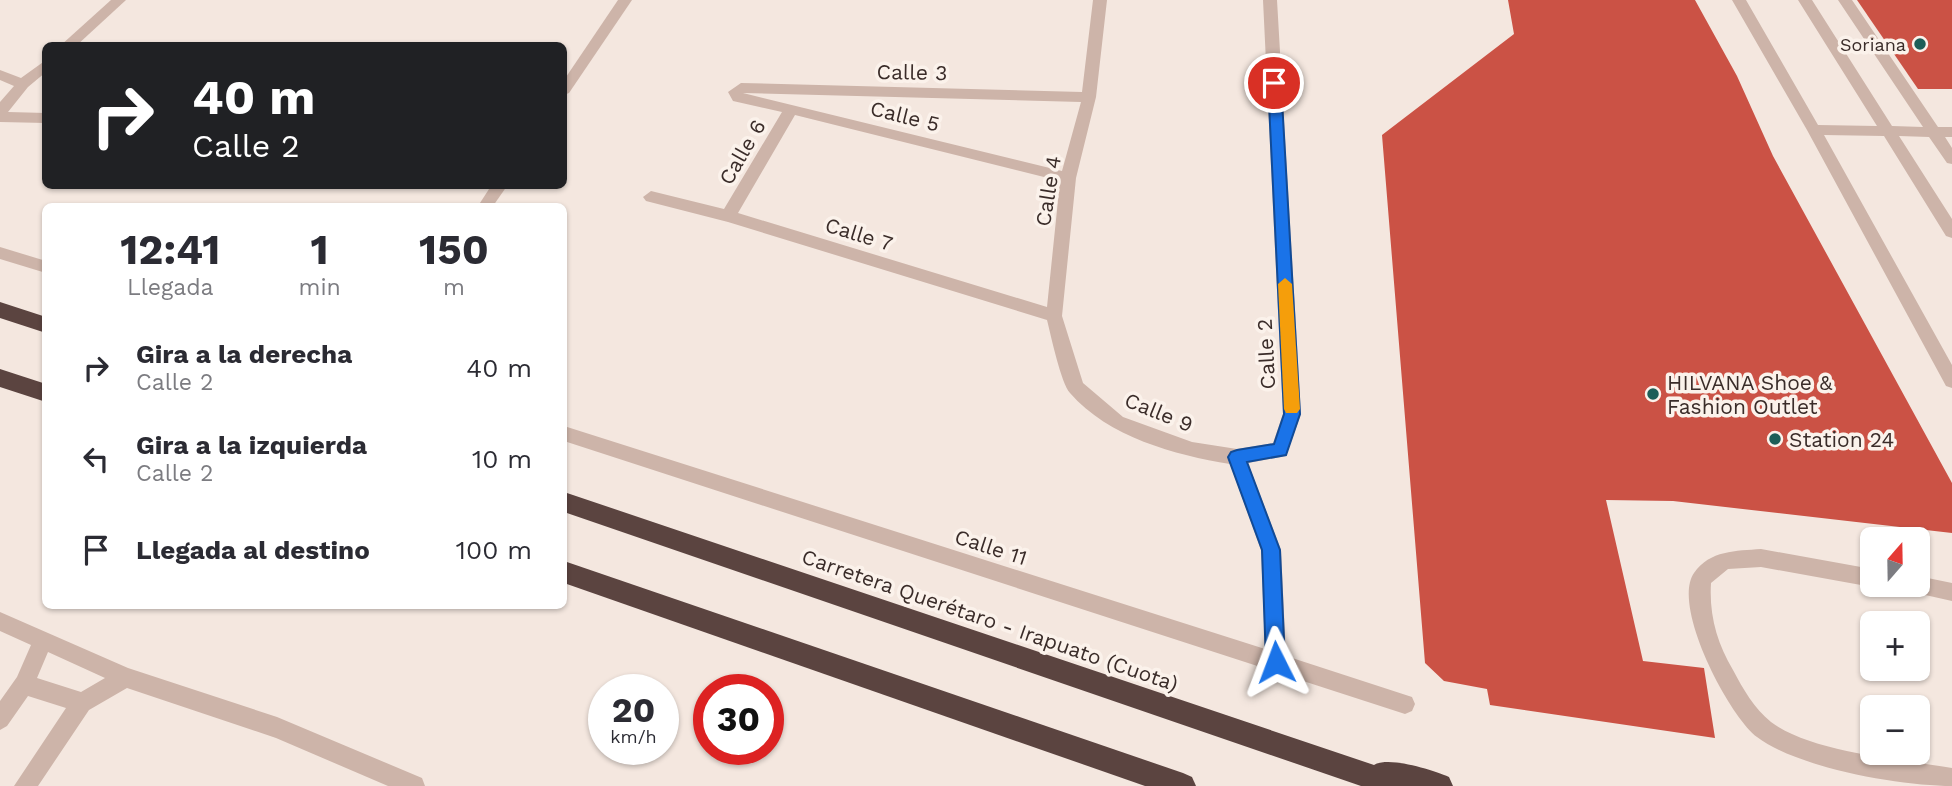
<!DOCTYPE html>
<html lang="es">
<head>
<meta charset="utf-8">
<style>
  :root { --surface:#fff; --page:#f2f2f3; --text:#2b2b33; --muted:#7c7c81 }
  body { margin:0; font-family:"Work Sans",sans-serif; background:var(--page); color:var(--text); height:100vh; display:flex; flex-direction:column; font-size:26px; white-space:nowrap }
  * { box-sizing:border-box; margin:0 }
  p { font-size:23px; color:var(--muted) }
  .icon { flex:none; width:38px; height:38px; fill:none; stroke:currentColor; stroke-width:2; stroke-linecap:round; stroke-linejoin:round }
  .map { position:relative; flex:1; overflow:hidden }
  .details { position:absolute; left:42px; top:203px; width:525px; height:406px; display:flex; flex-direction:column; background:var(--surface); border-radius:10px; box-shadow:0 2px 5px #0004 }
  .details>* { flex:none }
  .top-card { position:absolute; left:42px; top:42px; width:525px; height:147px; border-radius:10px; box-shadow:0 2px 5px #0004; background:#202124; color:#fff; overflow:hidden }
  .needle { width:46px; rotate:20deg }
  .buttons { position:absolute; left:1860px; top:527px; display:grid; gap:14px }
  .buttons a { display:grid; place-items:center; width:70px; height:70px; border-radius:10px; background:var(--surface); box-shadow:0 2px 5px #0004; font-size:35px }
  .speed { position:absolute; left:588px; top:674px; display:flex; gap:14px; font-size:35px; font-weight:700; text-align:center }
  .speed>* { display:grid; place-content:center; width:91px; height:91px; border-radius:50%; background:var(--surface); box-shadow:0 2px 5px #0004; line-height:1 }
  .speed small { font-size:18px; font-weight:400 }
  .speed .limit { border:10px solid #d22; background:#fff; color:#111 }
  .pin { position:absolute; display:grid; place-items:center; width:60px; height:60px; color:#fff; margin:-30px; border:4px solid #fff; border-radius:50%; box-shadow:0 2px 7px #0007 }
  .me { position:absolute; width:77px; margin:-38px; rotate:357deg; stroke-linejoin:round; filter:drop-shadow(0 0 5px #0008) }
  .turn { display:flex; align-items:center; gap:24px; height:147px; padding:0 35px; font-size:32px }
  .turn .icon { width:91px; height:91px; stroke-width:2.5 }
  .turn b { display:block; font-size:49px; line-height:60px }
  .eta { display:flex; justify-content:space-evenly; align-items:center; height:119px; text-align:center }
  .eta b { font-size:42px; font-weight:700; line-height:49px }
  ul { padding:0; list-style:none }
  li { display:flex; align-items:center; gap:21px; height:91px; padding:0 35px }
  li div { flex:1 }
  li b { display:block; font-size:26px }
  li em { font-style:normal }
  .map>svg:first-child { display:block }
  .building { fill:#cb5245 }
  .lines { fill:none; stroke-linecap:round; stroke-linejoin:round }
  .service { fill:#cdb4a9; fill-rule:evenodd }
  .minor { fill:#cdb4a9; fill-rule:evenodd }
  .motorway { fill:#5b4440; fill-rule:evenodd }
  .route { fill:#1a73e8; stroke:#114b97; stroke-width:2 }
  .slow { fill:#f59e0b }
  .poi-dot { fill:#1d5e58; stroke:#fbf2eb; stroke-width:2.5 }
  .labels { text-anchor:middle; dominant-baseline:central; stroke-width:7; stroke-linejoin:round; paint-order:stroke }
  .far-poi-label { font-size:18px; fill:#3a2c29; stroke:#fbf2eb; text-anchor:end }
  .street-label { font-size:21px; fill:#3a2c29; stroke:#fbf2eb }
  .poi-label { font-size:21px; fill:#3a2c29; stroke:#fbf2eb; text-anchor:start }
</style>
</head>
<body>
<div class="map">
<svg width="1952" height="786" viewBox="0 0 1952 786">
  <rect width="100%" height="100%" fill="#f4e7df"/>
  <g class="building">
    <polygon points="1508,0 1695,0 1737,76 1773,156 1952,483 1952,533 1673,501 1606,500 1643,661 1704,668 1715,738 1490,705 1487,689 1444,681 1425,663 1382,135 1514,34"/>
    <polygon points="1857,0 1952,0 1952,89 1918,89"/>
  </g>
  <g class="lines">
    <g class="service">
      <polygon points="1732,0 1746,0 1818,125 1877,126 1798,0 1812,0 1892,126 1923,127 1838,0 1852,0 1938,127 1952,127 1952,137 1945,137 1952,148 1952,164 1947,163 1929,137 1899,136 1952,219 1952,238 1946,236 1884,136 1824,135 1952,365 1952,388 1946,386 1807,130"/>
      <path d="M1761 549 1872 569V584H1879L1872 587 1761 567 1728 569 1711 583C1709 615 1717 643 1733 670 1743 689 1754 708 1771 722 1811 752 1902 760 1952 768V786C1901 786 1797 768 1757 737 1729 716 1671 606 1694 573 1710 550 1736 551 1761 549Z"/>
      <polygon points="1918,576 1952,583 1952,601 1903,590 1900,584 1918,584"/>
    </g>
    <g class="minor">
      <polygon points="111,0 126,0 76,46 60,46"/>
      <polygon points="618,0 632,0 569,93 564,95 564,80"/>
      <path d="M1093 0H1107L1096 97 1076 178 1062 316 1083 383 1123 417 1192 442 1237 449 1273 443 1283 414 1263 0H1277L1301 414 1286 456 1248 463 1281 550 1286 656 1412 697 1415 704 1412 711 1405 714 564 441V426L1265 649 1261 550 1230 464C1175 455 1108 437 1070 393 1061 383 1051 336 1047 320L728 222 646 201 643 197 651 191 724 209 782 112 733 101 728 92 741 83 1082 92ZM743 93H744L1081 102 1062 171ZM795 115 1060 181 1047 307 738 213Z"/>
      <polygon points="46,60 46,72 28,87 8,112 46,113 46,123 0,122 0,102 14,86 0,80 0,70 21,78"/>
      <polygon points="491,186 507,186 493,206 478,206"/>
      <polygon points="0,247 46,261 46,273 0,259"/>
      <path d="M0 612 128 668 277 717 422 778 425 786H388L276 738 127 688 89 710 38 786H14L66 708 28 696 7 726 0 730V701L17 677 31 645 0 631ZM48 652 105 678 81 692 37 678Z"/>
    </g>
    <g class="motorway">
      <polygon points="0,302 46,317 46,333 0,318"/>
      <polygon points="0,369 46,384 46,402 0,387"/>
      <path d="M564 492 1374 765C1389 756 1432 770 1449 777L1453 786H1361L564 512Z"/>
      <polygon points="564,561 1183,773 1192,777 1196,786 1145,786 564,583"/>
    </g>
  </g>
  <polygon class="route" points="1274,79 1281,83 1300,414 1286,455 1247,462 1280,550 1285,662 1282,668 1276,671 1269,668 1266,662 1262,550 1228,457 1231,452 1237,450 1274,444 1284,414 1268,83"/>
  <polygon class="slow" points="1285,278 1292,284 1300,409 1297,413 1286,413 1284,409 1278,284"/>
  <g class="poi-dot">
    <circle cx="1920" cy="44" r="7"/>
    <circle cx="1653" cy="394" r="7"/>
    <circle cx="1775" cy="439" r="7"/>
  </g>
  <g class="labels">
    <g class="far-poi-label">
      <text x="1906" y="44">Soriana</text>
    </g>
    <g class="street-label">
      <text transform="translate(912 72) rotate(1)">Calle 3</text>
      <text transform="translate(905 116) rotate(14)">Calle 5</text>
      <text transform="translate(742 152) rotate(-60)">Calle 6</text>
      <text transform="translate(1048 191) rotate(-81)">Calle 4</text>
      <text transform="translate(859 234) rotate(17)">Calle 7</text>
      <text transform="translate(1266 354) rotate(-93)">Calle 2</text>
      <text transform="translate(1159 412) rotate(22)">Calle 9</text>
      <text transform="translate(991 547) rotate(18)">Calle 11</text>
      <text transform="translate(990 620) rotate(19)">Carretera Querétaro - Irapuato (Cuota)</text>
    </g>
    <g class="poi-label">
      <text x="1667" y="382">HILVANA Shoe &amp;<tspan x="1667" dy="24">Fashion Outlet</tspan></text>
      <text x="1789" y="439">Station 24</text>
    </g>
  </g>
</svg>
<div class="buttons">
<a><svg class="needle" viewBox="-14 -14 28 28"><path d="M0-13l5 13h-10z" fill="#e53935"/><path d="M0 13l5-13h-10z" fill="#7c7c81"/></svg></a>
<a>+</a>
<a>−</a>
</div>
<div class="speed"><div>20<small>km/h</small></div><div class="limit">30</div></div>
<div class="pin" style="left:1274px;top:83px;background:#d93025"><svg class="icon" aria-label="arrive" viewBox="0 0 24 24"><path d="M6 21V4h12l-3 4 3 4H6"/></svg></div>
<svg class="me" style="left:1276px;top:662px" viewBox="-20 -20 40 40"><path d="M0-17L14 15 0 8-14 15z" fill="#1a73e8" stroke="#fff" stroke-width="4"/></svg>
<div class="top-card">
<div class="turn"><svg class="icon" aria-label="right" viewBox="0 0 24 24"><path d="M7 20v-9h11M14 6l5 5-5 5"/></svg><div><b>40 m</b>Calle 2</div></div>
</div>
<section class="details">
<div class="eta">
<div><b>12:41</b><p>Llegada</p></div>
<div><b>1</b><p>min</p></div>
<div><b>150</b><p>m</p></div>
</div>
<ul>
<li><svg class="icon" aria-label="right" viewBox="0 0 24 24"><path d="M7 20v-9h11M14 6l5 5-5 5"/></svg><div><b>Gira a la derecha</b><p>Calle 2</p></div><em>40 m</em></li>
<li><svg class="icon" aria-label="left" viewBox="0 0 24 24"><path d="M17 20v-9H6M10 6l-5 5 5 5"/></svg><div><b>Gira a la izquierda</b><p>Calle 2</p></div><em>10 m</em></li>
<li><svg class="icon" aria-label="arrive" viewBox="0 0 24 24"><path d="M6 21V4h12l-3 4 3 4H6"/></svg><div><b>Llegada al destino</b></div><em>100 m</em></li>
</ul>
</section>
</div>
</body>
</html>
